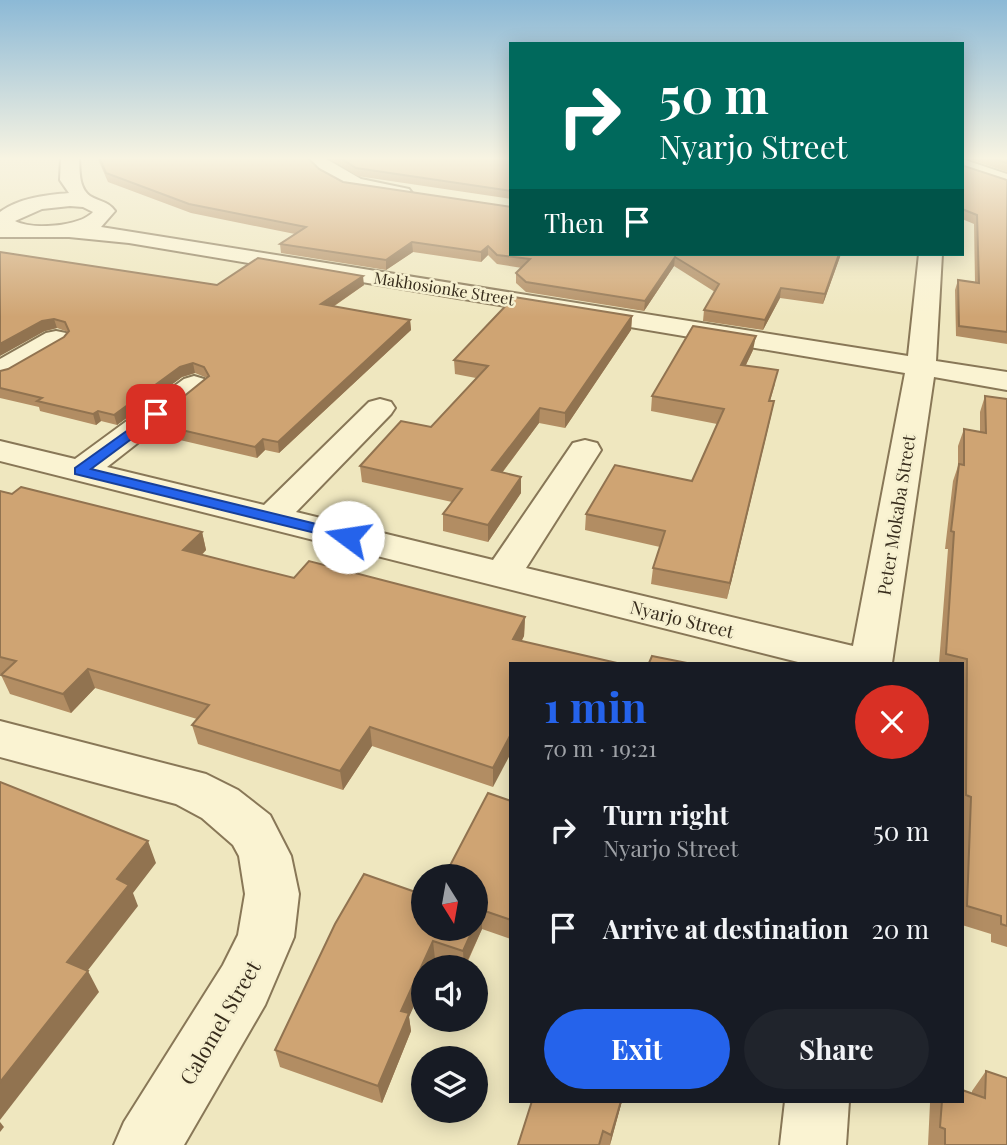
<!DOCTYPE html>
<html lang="en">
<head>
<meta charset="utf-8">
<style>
  :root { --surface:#171b24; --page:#20242c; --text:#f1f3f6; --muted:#9ea1a6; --accent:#2563eb }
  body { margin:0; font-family:"Playfair Display",serif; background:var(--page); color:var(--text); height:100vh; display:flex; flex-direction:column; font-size:26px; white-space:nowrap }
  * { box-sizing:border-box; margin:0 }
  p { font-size:23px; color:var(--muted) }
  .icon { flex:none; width:38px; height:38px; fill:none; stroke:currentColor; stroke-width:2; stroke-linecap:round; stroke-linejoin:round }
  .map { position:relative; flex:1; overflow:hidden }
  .side { position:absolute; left:509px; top:662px; width:455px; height:441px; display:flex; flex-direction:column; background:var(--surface); border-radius:0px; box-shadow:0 4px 18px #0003 }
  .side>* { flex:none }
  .top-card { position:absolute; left:509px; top:42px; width:455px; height:214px; border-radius:0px; box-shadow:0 4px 18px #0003; background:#00695c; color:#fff; overflow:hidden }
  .needle { width:46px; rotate:169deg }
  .tools { position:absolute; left:411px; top:864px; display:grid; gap:14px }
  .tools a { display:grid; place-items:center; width:77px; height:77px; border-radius:50%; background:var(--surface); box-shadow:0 4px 18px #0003; font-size:35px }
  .pin { position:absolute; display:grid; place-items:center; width:60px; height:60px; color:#fff; margin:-30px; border-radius:14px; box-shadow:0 4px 10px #0006 }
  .me { position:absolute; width:77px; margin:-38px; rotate:284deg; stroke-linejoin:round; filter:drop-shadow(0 0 5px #0008) }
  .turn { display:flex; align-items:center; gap:24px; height:147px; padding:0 35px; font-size:32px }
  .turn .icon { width:91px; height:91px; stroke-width:2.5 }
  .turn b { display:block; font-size:49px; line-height:60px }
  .then { display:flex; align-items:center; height:66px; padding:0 35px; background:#0003; gap:14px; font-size:26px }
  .round { display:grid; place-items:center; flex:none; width:74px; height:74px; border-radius:37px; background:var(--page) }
  .head { display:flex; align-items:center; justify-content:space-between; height:119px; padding:0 35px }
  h1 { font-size:42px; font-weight:700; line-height:52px; color:var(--accent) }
  .button { display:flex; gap:14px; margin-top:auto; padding:14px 35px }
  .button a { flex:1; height:80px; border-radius:42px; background:var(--accent); color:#fff; font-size:28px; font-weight:700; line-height:80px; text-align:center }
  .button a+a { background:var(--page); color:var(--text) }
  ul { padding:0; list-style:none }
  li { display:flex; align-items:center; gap:21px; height:98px; padding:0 35px }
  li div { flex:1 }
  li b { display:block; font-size:26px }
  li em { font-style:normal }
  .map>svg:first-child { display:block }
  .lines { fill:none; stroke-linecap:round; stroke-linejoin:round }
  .street-casing { stroke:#887757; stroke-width:4 }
  .street { fill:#faf3d2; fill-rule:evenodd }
  .wall { fill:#b28d63 }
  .shaded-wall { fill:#917350 }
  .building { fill:#cfa473; stroke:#917350; stroke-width:2 }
  .route { fill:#2563eb; stroke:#184099; stroke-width:2 }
  .labels { text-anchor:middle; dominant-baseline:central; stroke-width:5; stroke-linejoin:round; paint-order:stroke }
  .far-street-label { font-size:16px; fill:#372c1c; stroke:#f6f0cf }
  .street-label { font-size:18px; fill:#372c1c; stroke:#f6f0cf }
  .near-street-label { font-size:21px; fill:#372c1c; stroke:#f6f0cf }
</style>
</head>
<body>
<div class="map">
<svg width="1007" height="1145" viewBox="0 0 1007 1145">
  <rect width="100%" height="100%" fill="#efe7bf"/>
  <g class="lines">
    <g class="street-casing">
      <g id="street">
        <path d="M61 157H79C80 170 78 187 90 196 100 202 108 201 115 211L101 227 908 356 919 254H942L936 361 1007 372V390L934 377 892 663H802L0 461V441L75 459 184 379 194 376 204 379 209 385 204 391 107 467 264 505 369 402 380 399 391 402 395 408 391 414 296 512 493 560 573 443 585 440 597 443 601 450 526 568 853 646 905 373 129 243 69 237H0V212C19 198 46 195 69 193L60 180ZM70 206 83 207 93 212C79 227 32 230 15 221L42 209Z"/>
        <path d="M303 157H323L361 179 409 189 412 193 409 197 402 199C368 194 324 188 303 157Z"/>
        <polygon points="962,159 1007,174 1007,187 962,172"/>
        <polygon points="56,331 66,333 70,339 66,345 10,377 0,380 0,359 46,333"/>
        <polygon points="0,721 206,774 238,790 270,815 291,856 299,894 294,937 265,1005 184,1145 114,1145 124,1122 223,965 238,935 245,894 239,856 233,845 202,818 176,804 0,757"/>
        <polygon points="785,1101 849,1101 846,1145 780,1145"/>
      </g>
    </g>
    <use href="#street" class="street"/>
  </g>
  <g class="wall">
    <polygon points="97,157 307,157 319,169 343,182 511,208 841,254 823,304 780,298 763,330 703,321 704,310 715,292 674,266 644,311 526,292 516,283 516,273 522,268 497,264 488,255 481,262 413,252 386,270 281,253 280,244 295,234 191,213 108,182"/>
    <polygon points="328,157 511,157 511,199 357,176"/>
    <polygon points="964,157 1007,157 1007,172"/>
    <polygon points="962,158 964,166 1007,180 1007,344 956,336 955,290 958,280 975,282 974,224 962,219"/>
    <polygon points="0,252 217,285 364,285 333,307 410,320 411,330 279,453 265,450 257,458 154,434 151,423 207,378 195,373 182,377 117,425 101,421 96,425 40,411 39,407 0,398 0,371 8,369 64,337 68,332 57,328 45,331"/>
    <polygon points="632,316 631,330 565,428 539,423 502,473 521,477 521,493 488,542 443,531 443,514 452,502 362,482 360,466 431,427 476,378 455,374 454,360"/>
    <polygon points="753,350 746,365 775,384 770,401 774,401 727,599 651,584 653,568 660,547 585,530 586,514 692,481 717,424 651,411 652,396"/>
    <polygon points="985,396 1007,399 1007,947 991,942 991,934 962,925 962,663 939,663 948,549 945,549 953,481 958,466 958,446 964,429 980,432 980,412"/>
    <polygon points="0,491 202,532 206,550 202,555 294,578 525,617 524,636 511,663 493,787 372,746 343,790 198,744 192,725 197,719 95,688 71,713 10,694 1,675 2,674 0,674"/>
    <polygon points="511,801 511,939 482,929 465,968 460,968 435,959 431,968 424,968 409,1017 411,1031 382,1103 280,1067 275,1050 424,929"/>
    <polygon points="986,1071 1007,1145 928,1145 930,1103 932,1101 962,1101 972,1094 972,1091"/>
    <polygon points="532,1101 622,1101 610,1145 518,1145"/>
  </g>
  <g class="shaded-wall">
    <polygon points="412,242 413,252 386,270 386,260"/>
    <polygon points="488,246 488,255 481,262 481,252"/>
    <polygon points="839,254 841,254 823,304 825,294"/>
    <polygon points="675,257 674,266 644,311 645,301"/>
    <polygon points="363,276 364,285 322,314 321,304"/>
    <polygon points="781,288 780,298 763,330 765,320"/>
    <polygon points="632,316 631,330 565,428 565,413"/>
    <polygon points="54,319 57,328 45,331 0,356 0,344 42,321"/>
    <polygon points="410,320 411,330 279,453 278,442"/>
    <polygon points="756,336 753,350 739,379 741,365"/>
    <polygon points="193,363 195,373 182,377 117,425 114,415 180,367"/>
    <polygon points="774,401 771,416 727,599 730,583"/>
    <polygon points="540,408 539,423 492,486 492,470"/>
    <polygon points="98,411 101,421 96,425 93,414"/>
    <polygon points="263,439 265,450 257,458 255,447"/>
    <polygon points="521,477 521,493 488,542 488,525"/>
    <polygon points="202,532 206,550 188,568 183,550"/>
    <polygon points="525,617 524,636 512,658 513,639"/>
    <polygon points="88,669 95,688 71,713 63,694"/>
    <polygon points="370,727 372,746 343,790 340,771"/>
    <polygon points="511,734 511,753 493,787 493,768"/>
    <polygon points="148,841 156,863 133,893 138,906 78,983 67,962 117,879"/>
    <polygon points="482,910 482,929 464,968 463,951 473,929 476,929 476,923"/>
    <polygon points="433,941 435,959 431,968 424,968 424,984 409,1017 411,1031 382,1103 378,1086 401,1011"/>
    <polygon points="88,971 99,992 0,1120 0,1082"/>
    <polygon points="621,1101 622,1101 610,1145 611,1135"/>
    <polygon points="0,1122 4,1127 0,1132"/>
  </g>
  <g class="building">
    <polygon points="99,157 307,157 319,169 343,182 511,207 511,254 839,254 825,294 781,288 765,320 704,310 719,284 675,257 645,301 526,282 516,273 530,259 497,255 488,246 481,252 412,242 386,260 280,244 306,227 189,204 106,173"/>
    <polygon points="339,157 511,157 511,191 356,168"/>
    <polygon points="990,157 1007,157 1007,163"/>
    <polygon points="962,158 964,166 1007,180 1007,332 959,326 958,280 979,283 977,215 962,209"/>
    <polygon points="0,252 217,285 258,258 363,276 321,304 410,320 278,442 263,439 255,447 151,423 209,376 204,367 193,363 180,367 114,415 98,411 93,414 37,401 42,398 0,388 0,371 8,369 64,337 69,331 65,322 54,319 42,321 0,344"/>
    <polygon points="514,297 632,316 565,413 540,408 492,470 521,477 488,525 443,514 462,489 360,466 401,421 431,427 488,366 454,360"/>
    <polygon points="693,326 756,336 741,365 778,370 769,401 774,401 730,583 653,568 665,531 586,514 615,465 692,481 724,409 652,396"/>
    <polygon points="985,396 1007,399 1007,926 1001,924 1001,916 967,906 971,797 966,795 967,659 946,654 954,532 951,531 959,464 964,465 964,429 986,433"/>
    <polygon points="21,487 202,532 183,550 294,578 309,561 525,617 513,639 617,663 511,663 511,734 493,768 370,727 340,771 192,725 209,705 88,669 63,694 1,675 16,661 0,657 0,491 12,494"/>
    <polygon points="652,656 687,663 649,663"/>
    <polygon points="0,782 148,841 117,879 129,885 67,962 88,971 0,1082"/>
    <polygon points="488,793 511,801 511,920 482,910 476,923 476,877 444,877"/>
    <polygon points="364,874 424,895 424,929 473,929 463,951 433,941 401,1011 409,1013 378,1086 275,1050 335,924"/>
    <polygon points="986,1071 1007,1078 1007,1145 945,1145 945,1129 940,1127 942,1101 962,1101 962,1090 985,1098"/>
    <polygon points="532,1101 621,1101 611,1135 603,1131 599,1145 518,1145"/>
  </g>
  <linearGradient id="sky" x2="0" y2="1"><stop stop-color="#8cb9d6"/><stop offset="0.5" stop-color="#f8f4e2"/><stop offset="1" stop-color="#f8f4e2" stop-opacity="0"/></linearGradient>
  <rect width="1007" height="317" fill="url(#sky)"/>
  <polygon class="route" points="156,410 161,411 161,417 91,469 353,533 356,537 348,541 75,474 75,468"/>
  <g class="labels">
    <g class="far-street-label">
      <text transform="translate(444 288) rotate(9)">Makhosionke Street</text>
    </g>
    <g class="street-label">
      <text transform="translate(896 515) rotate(-81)">Peter Mokaba Street</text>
      <text transform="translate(682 619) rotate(14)">Nyarjo Street</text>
    </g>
    <g class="near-street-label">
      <text transform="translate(219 1022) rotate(-60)">Calomel Street</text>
    </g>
  </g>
</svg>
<div class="tools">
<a><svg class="needle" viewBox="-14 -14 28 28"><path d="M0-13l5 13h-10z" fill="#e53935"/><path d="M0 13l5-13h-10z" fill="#9ea1a6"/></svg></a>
<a><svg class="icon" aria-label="sound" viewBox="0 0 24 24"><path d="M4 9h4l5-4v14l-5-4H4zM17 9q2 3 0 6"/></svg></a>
<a><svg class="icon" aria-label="layers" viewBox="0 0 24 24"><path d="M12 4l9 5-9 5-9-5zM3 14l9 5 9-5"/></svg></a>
</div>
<div class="pin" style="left:156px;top:414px;background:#d93025"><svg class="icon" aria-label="arrive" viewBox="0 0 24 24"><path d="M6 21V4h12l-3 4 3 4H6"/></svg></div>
<svg class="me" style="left:348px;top:537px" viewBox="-20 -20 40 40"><circle r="19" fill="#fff"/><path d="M0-13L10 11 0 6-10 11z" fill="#2563eb"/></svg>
<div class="top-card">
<div class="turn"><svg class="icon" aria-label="right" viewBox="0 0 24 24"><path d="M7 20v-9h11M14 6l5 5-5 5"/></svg><div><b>50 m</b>Nyarjo Street</div></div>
<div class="then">Then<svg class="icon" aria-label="arrive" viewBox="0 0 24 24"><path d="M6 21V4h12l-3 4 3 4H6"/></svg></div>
</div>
<section class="side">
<div class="head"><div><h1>1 min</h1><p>70 m · 19:21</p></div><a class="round" style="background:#d93025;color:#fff"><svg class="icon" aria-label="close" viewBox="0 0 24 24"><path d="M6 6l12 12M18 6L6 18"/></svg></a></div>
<ul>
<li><svg class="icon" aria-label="right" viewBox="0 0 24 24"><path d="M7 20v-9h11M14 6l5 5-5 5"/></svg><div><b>Turn right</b><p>Nyarjo Street</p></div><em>50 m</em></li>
<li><svg class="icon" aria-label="arrive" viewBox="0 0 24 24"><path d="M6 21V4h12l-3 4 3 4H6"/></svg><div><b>Arrive at destination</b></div><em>20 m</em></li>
</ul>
<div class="button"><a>Exit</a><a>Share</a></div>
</section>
</div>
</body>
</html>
